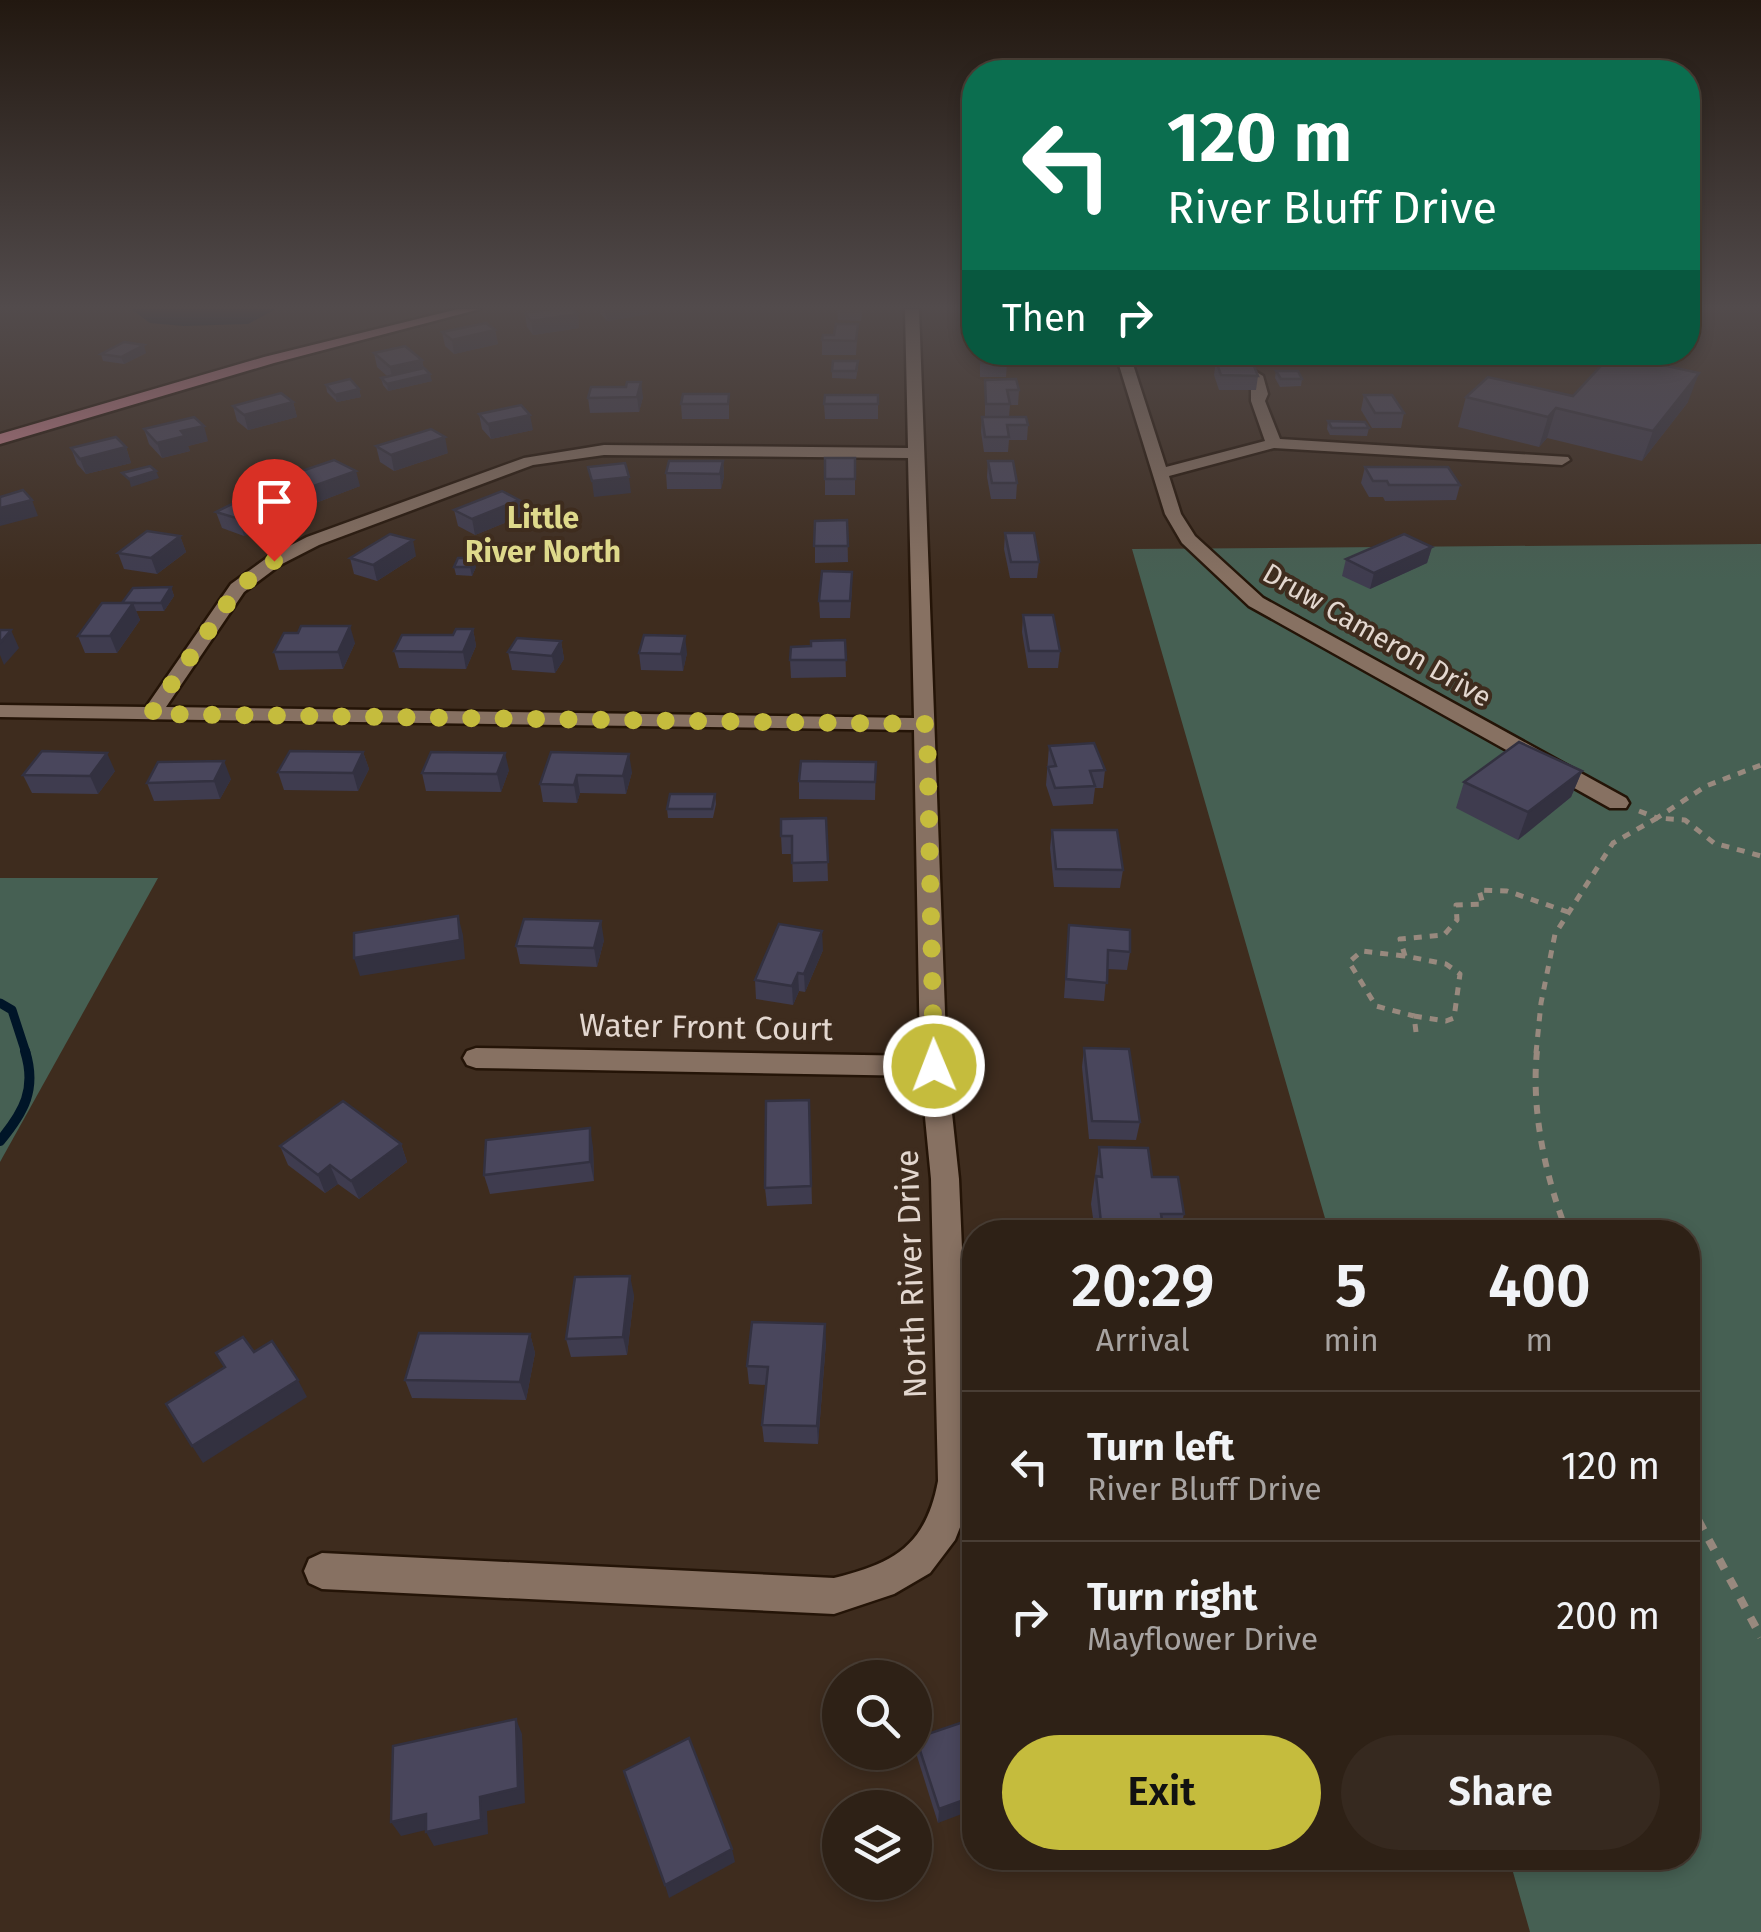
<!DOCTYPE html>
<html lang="en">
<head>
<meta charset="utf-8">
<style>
  :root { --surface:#2e2116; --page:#36291f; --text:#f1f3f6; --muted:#a7a3a1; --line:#493e35; --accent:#c5bc3d }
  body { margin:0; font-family:"Fira Sans",sans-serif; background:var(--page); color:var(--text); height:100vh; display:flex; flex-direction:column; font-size:38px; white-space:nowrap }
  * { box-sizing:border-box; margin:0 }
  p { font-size:32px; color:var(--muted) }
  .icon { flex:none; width:55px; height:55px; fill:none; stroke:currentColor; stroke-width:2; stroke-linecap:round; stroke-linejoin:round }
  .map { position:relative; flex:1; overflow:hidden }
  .drawer { position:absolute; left:962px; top:1220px; width:738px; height:650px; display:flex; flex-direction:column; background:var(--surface); border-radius:40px; box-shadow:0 5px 15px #0003,0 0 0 2px var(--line) }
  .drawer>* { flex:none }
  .top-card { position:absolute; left:962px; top:60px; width:738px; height:305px; border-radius:40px; box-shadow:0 5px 15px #0003,0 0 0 2px var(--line); background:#0b6e4f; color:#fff; overflow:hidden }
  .tools { position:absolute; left:822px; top:1660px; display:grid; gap:20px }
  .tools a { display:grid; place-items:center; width:110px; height:110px; border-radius:50%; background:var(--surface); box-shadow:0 5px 15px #0003,0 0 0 2px var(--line); font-size:50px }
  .pin { position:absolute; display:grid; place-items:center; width:85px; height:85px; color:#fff; margin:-102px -42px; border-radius:50% 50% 50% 0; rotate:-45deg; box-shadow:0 0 10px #0007 }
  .pin .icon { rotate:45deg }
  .me { position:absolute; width:110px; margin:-55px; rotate:359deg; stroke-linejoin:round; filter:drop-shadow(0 0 8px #0008) }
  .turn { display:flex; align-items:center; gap:35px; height:210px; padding:0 40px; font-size:45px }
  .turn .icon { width:130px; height:130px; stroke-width:2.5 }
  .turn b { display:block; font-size:70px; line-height:85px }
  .then { display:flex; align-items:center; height:95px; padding:0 40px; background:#0003; gap:20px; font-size:38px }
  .eta { display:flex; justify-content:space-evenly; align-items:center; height:170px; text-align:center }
  .eta b { font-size:60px; font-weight:600; line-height:70px }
  .primary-button { display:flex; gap:20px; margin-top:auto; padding:20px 40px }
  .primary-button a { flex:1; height:115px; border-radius:60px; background:var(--accent); color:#111; font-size:40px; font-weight:600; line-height:115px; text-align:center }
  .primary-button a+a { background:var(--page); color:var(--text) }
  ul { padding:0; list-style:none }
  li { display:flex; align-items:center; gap:30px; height:150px; padding:0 40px; border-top:2px solid var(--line) }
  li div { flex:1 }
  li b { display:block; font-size:38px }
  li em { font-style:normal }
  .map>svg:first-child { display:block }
  .green { fill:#466053 }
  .water { fill:#001528 }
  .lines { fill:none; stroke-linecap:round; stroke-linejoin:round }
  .stream-far1 { stroke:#001528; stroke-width:9 }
  .stream { stroke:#001528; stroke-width:10 }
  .minor-casing { stroke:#241407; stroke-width:5 }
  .major-casing { stroke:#241407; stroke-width:5 }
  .path-far2 { stroke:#98897e; stroke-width:5; stroke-dasharray:8 8; stroke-linecap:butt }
  .path-far1 { stroke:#98897e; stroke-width:6; stroke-dasharray:9 9; stroke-linecap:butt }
  .path { stroke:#98897e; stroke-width:8; stroke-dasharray:11 11; stroke-linecap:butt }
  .minor { fill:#877162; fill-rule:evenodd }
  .major { fill:#c8808c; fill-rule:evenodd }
  .wall { fill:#3f3c4f }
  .shaded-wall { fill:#333140 }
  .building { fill:#49465c; stroke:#333140; stroke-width:2.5 }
  .route { stroke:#c5bc3d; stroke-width:18; stroke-dasharray:0 32.4 }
  .labels { text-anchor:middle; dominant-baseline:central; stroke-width:8; stroke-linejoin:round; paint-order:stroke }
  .far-street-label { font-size:28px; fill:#e3d7cf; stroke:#3e2c1e }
  .far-neighbourhood-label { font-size:30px; font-weight:bold; fill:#ded98b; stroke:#3e2c1e }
  .street-label { font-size:32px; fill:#e3d7cf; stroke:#3e2c1e }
</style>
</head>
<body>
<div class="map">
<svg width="1761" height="1932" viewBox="0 0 1761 1932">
  <rect width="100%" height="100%" fill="#3e2c1e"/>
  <g class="green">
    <polygon points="1761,544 1761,1932 1530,1932 1509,1858 1688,1858 1688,1232 1329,1232 1132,549"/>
    <polygon points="0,878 158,878 0,1162"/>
  </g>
  <polygon class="water" points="131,309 276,309 248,324 183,326 150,323"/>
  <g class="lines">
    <polyline class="stream-far1" points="0,1003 12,1010 26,1053"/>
    <path class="stream" d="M0 1141C24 1112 37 1089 25 1051"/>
    <g class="minor-casing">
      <g id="minor">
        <path d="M905 309H919L947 1066 959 1179 972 1481 968 1507 955 1540 930 1573 894 1594 834 1614 322 1589 309 1583 304 1571 309 1559 322 1553 834 1578C895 1563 926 1545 938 1481L931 1179 921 1076 476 1068 467 1065 463 1058 467 1051 476 1048 920 1056 914 730 0 717V705L146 707 231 584 268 557 307 537 524 458 604 445 908 448ZM604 455 908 458 914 718 166 707 244 592 280 565 319 545 533 465Z"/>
        <polygon points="1115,352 1129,352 1166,467 1265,441 1251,401 1251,381 1214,362 1209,352 1223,352 1263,376 1268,394 1265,401 1280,439 1568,457 1570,460 1562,465 1274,448 1169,476 1181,514 1195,536 1263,598 1626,798 1629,803 1626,808 1610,808 1249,606 1182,543 1165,514"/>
      </g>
    </g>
    <g class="major-casing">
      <polygon id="major" points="458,309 480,309 274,363 0,444 0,434 264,357"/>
    </g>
    <g class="path-far2">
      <polyline points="1639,811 1657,818 1706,786 1761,765"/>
      <polyline points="1404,956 1362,951 1349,962 1376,1006 1414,1016"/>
      <polyline points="1416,1032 1414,1016 1446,1021 1454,1018 1460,974 1446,964 1405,956 1400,939 1444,935 1457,920 1456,905 1483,904 1479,890 1507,891 1568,912"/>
      <polyline points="1536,1053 1541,1003 1555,934 1613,843 1657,818 1685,820 1714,843 1761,856"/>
    </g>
    <path class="path-far1" d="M1537 1051C1531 1110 1545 1176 1567 1232"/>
    <polyline class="path" points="1688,1501 1761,1637"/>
    <use href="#minor" class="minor"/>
    <use href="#major" class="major"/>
  </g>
  <g class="wall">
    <polygon points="600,309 648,309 649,314 607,321 600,313"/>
    <polygon points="837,309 863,309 861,321 838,320"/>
    <polygon points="525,313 578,314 579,328 533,335 527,327"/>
    <polygon points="858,324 856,355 822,355 822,340"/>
    <polygon points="495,330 498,344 454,354 445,346 442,332"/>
    <polygon points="980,352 1007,363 1006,377 980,377"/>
    <polygon points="1246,352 1270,352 1259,357"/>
    <polygon points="146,353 124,364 103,361 101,354"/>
    <polygon points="374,353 422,360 424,369 432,381 388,391 383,385 381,378 387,376 377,367"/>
    <polygon points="1216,361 1258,376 1256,390 1219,390 1214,375"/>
    <polygon points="858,368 856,379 832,378 832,371"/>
    <polygon points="1276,371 1302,379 1301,386 1280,387 1275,378"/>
    <polygon points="985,380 1019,390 1018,405 1010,405 1009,417 1028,425 1027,440 1009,440 1008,452 984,452 981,432 982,417 985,417"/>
    <polygon points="326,385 359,389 361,397 337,402 327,392"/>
    <polygon points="729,394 729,419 682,419 681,404"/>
    <polygon points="878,395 878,419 825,419 824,404"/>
    <polygon points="1364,395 1404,413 1401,428 1372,428 1361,410"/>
    <polygon points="1573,396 1688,402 1642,461 1547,438 1539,447 1458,427 1466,397"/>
    <polygon points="643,397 639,412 590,413 588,398"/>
    <polygon points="293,402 297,417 248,430 237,421 233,406"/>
    <polygon points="479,414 533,430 491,439 482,429"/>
    <polygon points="1328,421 1369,428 1367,436 1330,435 1327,429"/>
    <polygon points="144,429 208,441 188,446 190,451 162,458 149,444"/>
    <polygon points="376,446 448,453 394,471 380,462"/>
    <polygon points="126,447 131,463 86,474 77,464 71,448"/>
    <rect x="825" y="458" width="30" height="37"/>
    <polygon points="723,461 724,477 721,489 667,489 666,473"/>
    <polygon points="988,461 1017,483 1016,499 991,499 987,477"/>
    <polygon points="1365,467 1460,485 1456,500 1385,501 1383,497 1369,497 1361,483"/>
    <polygon points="287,476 360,486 313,504 292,492"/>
    <polygon points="282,497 287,513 244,536 222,528 216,512"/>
    <polygon points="519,500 522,516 475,535 458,526 454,510"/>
    <polygon points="847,520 848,562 815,563 815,521"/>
    <polygon points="1005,533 1039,562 1037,578 1010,578 1004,549"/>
    <polygon points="180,536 186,552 157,574 124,569 118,553"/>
    <polygon points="1432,547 1427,563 1370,589 1342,576 1346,559"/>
    <polygon points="416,556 377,581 354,574 350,558"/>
    <polygon points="454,567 476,567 472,576 456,575"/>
    <polygon points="171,587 174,596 164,611 136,611 140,620 117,653 85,653 78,636 122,603"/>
    <polygon points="852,588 850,618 820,618 819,601"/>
    <polygon points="1023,615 1060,651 1058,668 1028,668 1022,632"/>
    <polygon points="473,629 476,646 466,669 399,668 394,651"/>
    <polygon points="298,633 355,643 343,669 279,670 274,652"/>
    <polygon points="845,640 846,677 791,678 790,660 811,646"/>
    <polygon points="561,641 564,659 555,673 512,670 508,652"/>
    <polygon points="639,653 687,653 683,671 641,670"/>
    <polygon points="1049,746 1105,770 1103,788 1095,788 1093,804 1053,806 1046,785"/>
    <polygon points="363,752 369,769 358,791 284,790 278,772"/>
    <polygon points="551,752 632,772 626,794 580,793 577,803 543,802 540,784"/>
    <polygon points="876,762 875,800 799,799 799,781"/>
    <polygon points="509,770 501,792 426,791 422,773"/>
    <polygon points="115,771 98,794 32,793 23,775"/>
    <polygon points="1582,771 1571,797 1518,840 1456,808 1464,782"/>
    <polygon points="231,779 220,799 154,801 147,783"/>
    <polygon points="715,794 716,804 713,818 668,818 667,809"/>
    <polygon points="826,818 828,881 793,882 792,854 782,854 781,836"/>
    <polygon points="1052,830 1123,870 1120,888 1054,887 1050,848"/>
    <polygon points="1069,925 1130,952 1127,970 1107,969 1104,1001 1064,998"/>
    <polygon points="604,940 597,967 520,964 516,946"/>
    <polygon points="823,950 805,992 799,991 793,1005 756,999 755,980"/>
    <polygon points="1084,1048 1140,1122 1136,1140 1089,1139 1082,1067"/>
    <polygon points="809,1100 812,1204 767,1206 765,1188"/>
    <polygon points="401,1144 407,1162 359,1199 338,1184 325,1193 288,1165 280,1146"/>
    <polygon points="593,1147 594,1181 490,1194 484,1175"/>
    <polygon points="1099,1147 1152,1177 1184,1214 1180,1232 1095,1232 1091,1204"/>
    <polygon points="634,1295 627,1355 571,1357 566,1339"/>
    <polygon points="530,1334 535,1353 526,1400 412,1398 405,1380"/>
    <polygon points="826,1342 818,1444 764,1442 762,1425 766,1385 749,1384 747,1366"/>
    <polygon points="975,1718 938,1823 916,1753 916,1738"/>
  </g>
  <g class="shaded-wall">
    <polygon points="605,309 648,309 649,314 607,321"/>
    <polygon points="578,314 579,328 533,335 531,321"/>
    <polygon points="495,330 498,344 454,354 452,340"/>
    <polygon points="144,345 146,353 124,364 121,357"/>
    <polygon points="422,360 425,374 393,382 390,367"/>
    <polygon points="1699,373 1688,402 1642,461 1653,431"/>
    <polygon points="430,374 432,381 388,391 387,384"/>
    <polygon points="641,382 643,397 639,412 637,397"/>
    <polygon points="359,389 361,397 337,402 335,395"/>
    <polygon points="293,402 297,417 248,430 244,415"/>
    <polygon points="1556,408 1547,438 1539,447 1548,417"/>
    <polygon points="530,415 533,430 491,439 488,424"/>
    <polygon points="204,426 208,441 188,446 190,451 162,458 157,443 181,431"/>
    <polygon points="445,437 448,453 394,471 391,455"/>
    <polygon points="126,447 131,463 86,474 80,459"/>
    <polygon points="723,461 724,477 721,489 720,474"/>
    <polygon points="156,471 159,478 131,487 129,479"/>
    <polygon points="356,471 360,486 313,504 308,488"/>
    <polygon points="629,477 631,493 594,497 592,481"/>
    <polygon points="282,497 287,513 244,536 239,519"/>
    <polygon points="32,500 38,516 0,526 0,508"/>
    <polygon points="519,500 522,516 475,535 472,519"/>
    <polygon points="180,536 186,552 157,574 151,558"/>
    <polygon points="413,540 416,556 377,581 373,565"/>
    <polygon points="1432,547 1427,563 1370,589 1374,573"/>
    <polygon points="474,558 476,567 472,576 470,567"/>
    <polygon points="171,587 174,596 164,611 161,603"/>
    <polygon points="133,603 140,620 117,653 110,636"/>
    <polygon points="350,626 355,643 343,669 338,652"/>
    <polygon points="473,629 476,646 466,669 463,652"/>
    <polygon points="11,630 19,648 4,665 0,655 0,643"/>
    <polygon points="685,636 687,653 683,671 681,654"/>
    <polygon points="561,641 564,659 555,673 552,656"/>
    <polygon points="363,752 369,769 358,791 353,773"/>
    <polygon points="107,753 115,771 98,794 90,776"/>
    <polygon points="505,753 509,770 501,792 497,774"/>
    <polygon points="629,754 632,772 626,794 623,776"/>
    <polygon points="224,761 231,779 220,799 214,781"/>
    <polygon points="1582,771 1571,797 1518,840 1528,812"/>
    <polygon points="577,775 580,793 577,803 574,785"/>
    <polygon points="458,916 463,935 465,959 360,976 354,958"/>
    <polygon points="601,921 604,940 597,967 594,948"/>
    <polygon points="822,931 823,950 805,992 804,974"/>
    <polygon points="798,973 799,991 793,1005 792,986"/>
    <polygon points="590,1128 593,1147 594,1181 590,1162"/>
    <polygon points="401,1144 407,1162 359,1199 351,1181"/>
    <polygon points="330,1165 338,1184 325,1193 318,1175"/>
    <polygon points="630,1276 634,1295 627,1355 623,1337"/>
    <polygon points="825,1324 826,1342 818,1444 817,1426"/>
    <polygon points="530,1334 535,1353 526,1400 520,1382"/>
    <polygon points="298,1380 307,1397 203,1463 192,1446"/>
    <polygon points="516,1719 522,1734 525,1803 487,1811 488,1834 434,1846 426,1832 480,1797"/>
    <polygon points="975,1796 975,1809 938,1823 939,1809"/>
    <polygon points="426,1814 434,1828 401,1836 391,1822"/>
    <polygon points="732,1849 735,1862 669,1898 665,1885"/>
  </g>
  <g class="building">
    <polygon points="552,309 573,309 578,314 531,321 525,313"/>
    <polygon points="486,323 495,330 452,340 442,332"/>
    <polygon points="836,324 858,324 856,341 822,340 823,335 834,335"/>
    <polygon points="124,342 144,345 121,357 101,354"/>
    <polygon points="405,346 422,360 390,367 374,353"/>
    <polygon points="980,352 1006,352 1007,363 981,363"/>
    <polygon points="1612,354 1699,373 1653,431 1556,408 1548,417 1466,397 1488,377 1573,396"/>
    <polygon points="833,361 858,361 856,371 832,371"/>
    <polygon points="1216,361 1252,361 1258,376 1221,375"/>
    <polygon points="424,368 430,374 387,384 381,378"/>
    <polygon points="1276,371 1298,371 1302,379 1281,379"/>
    <polygon points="350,379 359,389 335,395 326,385"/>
    <polygon points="1016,379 1019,390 1007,390 1010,404 986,404 985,380"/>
    <polygon points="627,382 641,382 637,397 588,398 591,387 626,387"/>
    <polygon points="281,393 293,402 244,415 233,406"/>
    <polygon points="683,394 729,394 728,404 681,404"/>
    <polygon points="825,395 878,395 878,404 824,404"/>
    <polygon points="1364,395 1392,395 1404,413 1375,413"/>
    <polygon points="521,405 530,415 488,424 479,414"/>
    <polygon points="194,417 204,426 181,431 185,436 157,443 144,429"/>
    <polygon points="982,417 1026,417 1028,425 1007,425 1009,437 985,437"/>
    <polygon points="1328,421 1365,422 1369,428 1332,428"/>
    <polygon points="431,429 445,437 391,455 376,446"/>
    <polygon points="116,437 126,447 80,459 71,448"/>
    <rect x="825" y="458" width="30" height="21"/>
    <polygon points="334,460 356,471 308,488 287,476"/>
    <polygon points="669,461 723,461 720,474 666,473"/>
    <polygon points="988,461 1013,461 1017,483 992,483"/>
    <polygon points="625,463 629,477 592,481 588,467"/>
    <polygon points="150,466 156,471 129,479 122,473"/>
    <polygon points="1365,467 1448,467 1460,485 1389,485 1387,481 1373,481"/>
    <polygon points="23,490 32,500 0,508 0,497"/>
    <polygon points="260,490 282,497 239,519 216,512"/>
    <polygon points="502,491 519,500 472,519 454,510"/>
    <polygon points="847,520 848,546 814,546 815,521"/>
    <polygon points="147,531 180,536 151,558 118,553"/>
    <polygon points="1005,533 1034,533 1039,562 1011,562"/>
    <polygon points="390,534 413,540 373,565 350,558"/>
    <polygon points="1404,534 1432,547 1374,573 1346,559"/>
    <polygon points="458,558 474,558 470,567 454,567"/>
    <polygon points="822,571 852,572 850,601 819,601"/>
    <polygon points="171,587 161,603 122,603 133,588"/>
    <polygon points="102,603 133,603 110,636 78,636"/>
    <polygon points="1023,615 1053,615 1060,651 1029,651"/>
    <polygon points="301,626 350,626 338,652 274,652 284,633 298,633"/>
    <polygon points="456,629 473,629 463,652 394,651 402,635 453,635"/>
    <polygon points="0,630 11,630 0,643"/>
    <polygon points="644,635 685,636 681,654 639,653"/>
    <polygon points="517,638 561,641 552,656 508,652"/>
    <polygon points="845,640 846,660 790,660 791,647 811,646 811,641"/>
    <polygon points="1519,742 1582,771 1528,812 1464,782"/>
    <polygon points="1094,743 1105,770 1090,771 1095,786 1055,788 1048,767 1056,766 1049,746"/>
    <polygon points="42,751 107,753 90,776 23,775"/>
    <polygon points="290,751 363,752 353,773 278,772"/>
    <polygon points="431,752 505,753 497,774 422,773"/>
    <polygon points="551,752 629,754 623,776 577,775 574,785 540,784"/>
    <polygon points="224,761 214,781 147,783 158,762"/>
    <polygon points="801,761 876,762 875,782 799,781"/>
    <polygon points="670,794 715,794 712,809 667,809"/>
    <polygon points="826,818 828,862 792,863 792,836 781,836 781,819"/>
    <polygon points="1052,830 1117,830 1123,870 1056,869"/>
    <polygon points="458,916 460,940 354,958 354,933"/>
    <polygon points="524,919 601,921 594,948 516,946"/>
    <polygon points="779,924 822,931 804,974 798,973 792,986 755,980"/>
    <polygon points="1069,925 1130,930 1130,952 1108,950 1107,983 1066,979"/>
    <polygon points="1084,1048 1129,1049 1140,1122 1092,1121"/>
    <polygon points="809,1100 811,1186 765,1188 766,1101"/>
    <polygon points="343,1101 401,1144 351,1181 330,1165 318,1175 280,1146"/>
    <polygon points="590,1128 590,1162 484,1175 486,1140"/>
    <polygon points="1099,1147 1148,1148 1152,1177 1178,1177 1184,1214 1161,1214 1164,1232 1102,1232 1096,1176 1102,1177"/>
    <polygon points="630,1276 623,1337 566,1339 575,1277"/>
    <polygon points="752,1322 825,1324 817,1426 762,1425 768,1367 747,1366"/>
    <polygon points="419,1333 530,1334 520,1382 405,1380"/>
    <polygon points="243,1337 254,1352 272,1341 298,1380 192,1446 166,1404 225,1367 216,1353"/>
    <polygon points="975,1718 975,1796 939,1809 916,1738"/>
    <polygon points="516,1719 518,1788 480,1797 481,1820 426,1832 426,1814 391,1822 393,1746"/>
    <polygon points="689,1738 732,1849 665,1885 624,1771"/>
  </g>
  <linearGradient id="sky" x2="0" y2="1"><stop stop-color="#221810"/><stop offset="0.53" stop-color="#524b4c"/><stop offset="1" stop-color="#524b4c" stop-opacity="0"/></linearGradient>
  <rect width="1761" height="580" fill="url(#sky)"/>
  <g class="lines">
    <polyline class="route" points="274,561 238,588 151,714 927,724 934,1066"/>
  </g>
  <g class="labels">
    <g class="far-street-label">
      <text transform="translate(1377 635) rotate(30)">Druw Cameron Drive</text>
    </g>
    <g class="far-neighbourhood-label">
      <text x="543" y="518">Little<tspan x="543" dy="34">River North</tspan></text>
    </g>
    <g class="street-label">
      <text transform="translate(706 1027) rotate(1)">Water Front Court</text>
      <text transform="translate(911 1274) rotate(-92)">North River Drive</text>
    </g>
  </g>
</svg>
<div class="tools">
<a><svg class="icon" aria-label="search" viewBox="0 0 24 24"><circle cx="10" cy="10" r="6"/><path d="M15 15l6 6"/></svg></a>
<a><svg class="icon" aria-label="layers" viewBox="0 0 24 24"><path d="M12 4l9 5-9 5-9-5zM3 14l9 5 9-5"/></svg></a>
</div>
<div class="pin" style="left:274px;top:561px;background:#d93025"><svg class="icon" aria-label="arrive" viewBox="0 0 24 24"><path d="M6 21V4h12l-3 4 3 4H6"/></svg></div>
<svg class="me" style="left:934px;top:1066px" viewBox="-20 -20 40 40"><circle r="17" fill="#c5bc3d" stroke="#fff" stroke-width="3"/><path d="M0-11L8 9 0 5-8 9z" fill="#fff"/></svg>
<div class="top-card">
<div class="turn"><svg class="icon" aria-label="left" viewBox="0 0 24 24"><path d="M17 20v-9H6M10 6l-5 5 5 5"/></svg><div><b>120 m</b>River Bluff Drive</div></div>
<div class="then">Then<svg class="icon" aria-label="right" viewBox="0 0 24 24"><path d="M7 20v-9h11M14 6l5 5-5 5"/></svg></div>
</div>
<section class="drawer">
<div class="eta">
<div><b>20:29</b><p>Arrival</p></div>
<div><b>5</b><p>min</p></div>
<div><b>400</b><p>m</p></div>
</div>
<ul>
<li><svg class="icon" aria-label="left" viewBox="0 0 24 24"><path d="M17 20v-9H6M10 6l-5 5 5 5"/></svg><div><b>Turn left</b><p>River Bluff Drive</p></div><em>120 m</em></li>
<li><svg class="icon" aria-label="right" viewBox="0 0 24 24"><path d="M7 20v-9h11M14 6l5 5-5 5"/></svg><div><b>Turn right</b><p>Mayflower Drive</p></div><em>200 m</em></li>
</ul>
<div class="primary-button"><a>Exit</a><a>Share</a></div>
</section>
</div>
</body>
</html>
